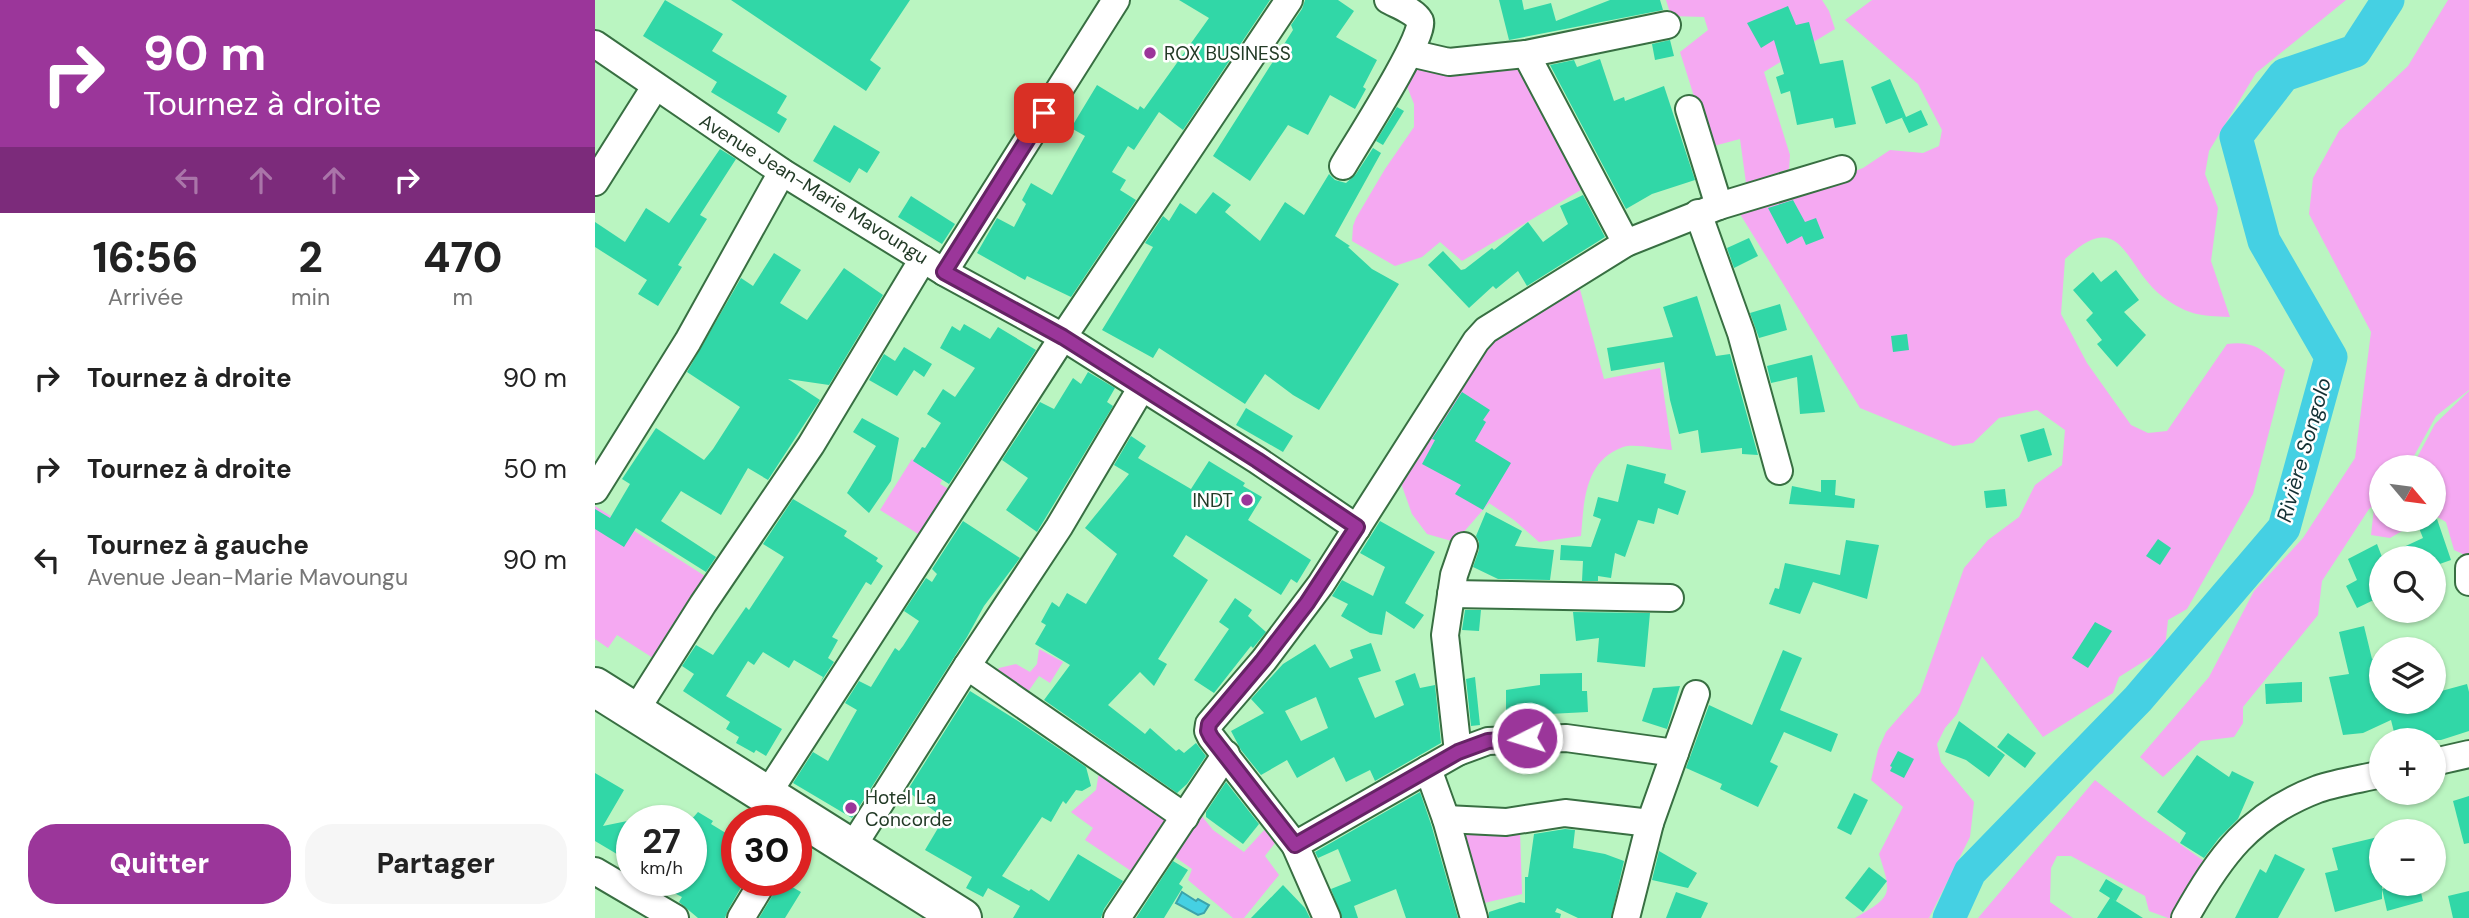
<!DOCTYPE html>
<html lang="fr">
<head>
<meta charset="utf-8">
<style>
  :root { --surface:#fff; --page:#f6f6f6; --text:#222; --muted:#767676; --accent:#9b369a }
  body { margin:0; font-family:"DM Sans",sans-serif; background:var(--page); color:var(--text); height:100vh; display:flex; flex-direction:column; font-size:26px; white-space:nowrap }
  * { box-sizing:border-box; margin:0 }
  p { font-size:23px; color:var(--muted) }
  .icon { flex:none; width:38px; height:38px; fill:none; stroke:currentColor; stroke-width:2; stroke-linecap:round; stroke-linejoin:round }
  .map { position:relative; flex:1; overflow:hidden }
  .side { display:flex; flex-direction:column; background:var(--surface); width:595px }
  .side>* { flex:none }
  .guide { background:#9b369a; color:#fff; overflow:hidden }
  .needle { width:46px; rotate:119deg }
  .fabs { position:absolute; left:1774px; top:455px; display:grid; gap:14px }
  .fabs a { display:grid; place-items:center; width:77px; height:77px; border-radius:50%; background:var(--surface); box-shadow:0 2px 5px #0004; font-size:35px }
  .speed { position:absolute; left:21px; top:805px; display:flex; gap:14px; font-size:35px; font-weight:700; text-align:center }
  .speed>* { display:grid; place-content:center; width:91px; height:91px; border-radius:50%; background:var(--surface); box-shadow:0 2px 5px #0004; line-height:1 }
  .speed small { font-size:18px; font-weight:400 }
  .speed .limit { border:10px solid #d22; background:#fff; color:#111 }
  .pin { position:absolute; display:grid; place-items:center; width:60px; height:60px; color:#fff; margin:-30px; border-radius:14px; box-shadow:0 4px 10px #0006 }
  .me { position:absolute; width:77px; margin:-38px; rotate:265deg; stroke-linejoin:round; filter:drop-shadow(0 0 5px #0008) }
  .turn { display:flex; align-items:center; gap:24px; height:147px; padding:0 28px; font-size:32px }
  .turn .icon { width:91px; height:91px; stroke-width:2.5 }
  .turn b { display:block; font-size:49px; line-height:60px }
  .lanes { display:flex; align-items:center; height:66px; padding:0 28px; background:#0003; justify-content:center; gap:35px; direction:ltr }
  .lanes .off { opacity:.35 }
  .eta { display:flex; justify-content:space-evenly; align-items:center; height:119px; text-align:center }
  .eta b { font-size:42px; font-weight:800; line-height:49px }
  .primary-button { display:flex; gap:14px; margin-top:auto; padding:14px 28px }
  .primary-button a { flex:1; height:80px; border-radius:28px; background:var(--accent); color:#fff; font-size:28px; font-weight:800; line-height:80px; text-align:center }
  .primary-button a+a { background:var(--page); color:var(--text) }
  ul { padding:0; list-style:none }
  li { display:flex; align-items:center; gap:21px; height:91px; padding:0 28px }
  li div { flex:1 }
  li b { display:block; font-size:26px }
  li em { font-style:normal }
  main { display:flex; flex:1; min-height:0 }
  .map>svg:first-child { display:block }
  .green { fill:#f5a9f2 }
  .water { fill:#45d0e3; stroke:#3ba3ab; stroke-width:2 }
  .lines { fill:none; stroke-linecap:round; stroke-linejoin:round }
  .river { stroke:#45d0e3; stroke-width:33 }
  .building { fill:#31d7a7; fill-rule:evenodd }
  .minor-casing { stroke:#386f42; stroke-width:30 }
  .highway-casing { stroke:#386f42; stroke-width:42 }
  .minor { stroke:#fff; stroke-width:26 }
  .highway { stroke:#fff; stroke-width:38 }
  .route-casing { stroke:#652364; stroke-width:18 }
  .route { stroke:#9b369a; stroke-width:12 }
  .poi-dot { fill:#9b369a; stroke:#fff; stroke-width:2.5 }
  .labels { text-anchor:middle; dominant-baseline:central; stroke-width:5; stroke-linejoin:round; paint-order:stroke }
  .poi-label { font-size:19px; fill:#233b27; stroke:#fff; text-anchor:start }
  .street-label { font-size:19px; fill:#233b27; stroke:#fff }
  .water-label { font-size:21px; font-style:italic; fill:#133034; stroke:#fff }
</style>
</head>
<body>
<main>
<section class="side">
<div class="guide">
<div class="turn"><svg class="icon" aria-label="right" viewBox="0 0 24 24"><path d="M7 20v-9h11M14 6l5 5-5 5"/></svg><div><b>90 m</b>Tournez à droite</div></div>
<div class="lanes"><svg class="icon off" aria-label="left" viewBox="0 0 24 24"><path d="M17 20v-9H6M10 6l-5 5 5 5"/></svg><svg class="icon off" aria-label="ahead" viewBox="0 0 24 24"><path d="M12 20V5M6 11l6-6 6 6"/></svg><svg class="icon off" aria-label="ahead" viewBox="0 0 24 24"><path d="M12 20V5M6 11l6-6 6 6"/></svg><svg class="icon" aria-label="right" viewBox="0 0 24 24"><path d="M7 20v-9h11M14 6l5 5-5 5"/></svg></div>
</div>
<div class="eta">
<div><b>16:56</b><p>Arrivée</p></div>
<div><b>2</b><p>min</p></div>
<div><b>470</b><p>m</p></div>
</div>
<ul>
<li><svg class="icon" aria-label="right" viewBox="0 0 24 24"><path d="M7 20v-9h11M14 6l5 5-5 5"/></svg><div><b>Tournez à droite</b></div><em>90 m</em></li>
<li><svg class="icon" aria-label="right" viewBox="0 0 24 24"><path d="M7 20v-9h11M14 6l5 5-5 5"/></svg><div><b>Tournez à droite</b></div><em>50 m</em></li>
<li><svg class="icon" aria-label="left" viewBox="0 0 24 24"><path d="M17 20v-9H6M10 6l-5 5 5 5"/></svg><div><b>Tournez à gauche</b><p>Avenue Jean-Marie Mavoungu</p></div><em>90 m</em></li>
</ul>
<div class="primary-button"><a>Quitter</a><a>Partager</a></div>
</section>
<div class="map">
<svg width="1874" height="918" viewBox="0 0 1874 918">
  <rect width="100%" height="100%" fill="#baf5c1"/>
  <g class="green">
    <polygon points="1071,0 1227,0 1234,11 1240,29 1169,72 1195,155 1194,169 1151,183 1145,139 1115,147 1085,52 1113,30 1109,17 1076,16"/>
    <path d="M1277 0H1751L1661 73 1614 151 1610 174 1623 208 1616 261 1635 317C1605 316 1593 315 1568 297 1529 268 1528 204 1470 259L1466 314 1492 363 1536 425 1553 433 1572 431 1632 344C1661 340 1670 352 1690 370L1658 494 1592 609 1573 620 1570 648 1524 677 1518 693 1448 737 1387 656 1362 714 1350 728 1342 744 1346 762 1379 802 1375 837 1334 918H1260C1298 896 1297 895 1284 854L1308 807 1276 780 1283 750 1291 732 1325 693 1369 568 1393 540 1424 517 1440 485 1467 465 1470 430 1442 410 1404 418 1378 443 1358 446 1265 408 1145 214 1268 168 1295 150 1328 153 1344 146 1347 130 1323 84 1250 20Z"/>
    <polygon points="1853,0 1874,0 1874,390 1841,416 1813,467 1787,467 1787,499 1774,509 1727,581 1723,615 1648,707 1648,723 1639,737 1606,741 1568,777 1545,757 1614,677 1659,591 1708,538 1760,458 1776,332 1714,214 1718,178 1744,131 1813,66"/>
    <polygon points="819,62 931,63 989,188 867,261 845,242 827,257 800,266 757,241 758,226 761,218 790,169 819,127 819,104 811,84"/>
    <path d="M983 282 1009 379 1065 368 1077 450C1066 449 1037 443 1028 447 989 461 989 502 986 536L944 542 919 520 894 503 860 542 832 534 817 514 807 486 810 468 889 346Z"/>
    <polygon points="1874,391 1874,555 1872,556 1859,550 1851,522 1839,515 1839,467 1817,467 1840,424"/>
    <polygon points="317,459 348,478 345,484 357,491 328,537 285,510"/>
    <polygon points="1787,502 1787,520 1826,520 1795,538 1776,535 1779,508"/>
    <polygon points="0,506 110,576 58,658 22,635 13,648 0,639"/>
    <polygon points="444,649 468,662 455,683 444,676 428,699 396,679 404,668 421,664 435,672 442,664"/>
    <polygon points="505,766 576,815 542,875 490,840 498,828 476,812 501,790"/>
    <polygon points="1500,780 1548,818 1609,861 1593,892 1583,918 1573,918 1554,911 1550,896 1476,856 1462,856 1456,868 1455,902 1478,918 1383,918"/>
    <polygon points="602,810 618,830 649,852 672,827 683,839 670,856 684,875 649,918 638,918 593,880 597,869 580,857 569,855"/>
    <polygon points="925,829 927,894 881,905 863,836"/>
  </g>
  <polygon class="water" points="587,892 601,901 603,899 614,905 609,913 603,915 581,903"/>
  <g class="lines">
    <polyline class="river" points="1354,918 1375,872 1543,699 1689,528 1736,357 1669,241 1641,137 1689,75 1760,51 1793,0"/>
  </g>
  <g class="building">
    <polygon points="70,0 128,34 117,51 192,96 182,113 192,119 184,133 116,92 122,82 48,36"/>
    <polygon points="136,0 315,0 275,60 286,68 271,91"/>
    <polygon points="584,0 675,0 588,130 564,112 539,150 533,146 517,172 531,180 525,190 541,200 476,297 432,276 430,280 382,253 402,218 419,227 431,204 427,200 436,183 457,195 490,136 476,128 502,85 543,110 545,106 549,109 614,18"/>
    <polygon points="710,0 743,0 759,11 741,37 782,60 768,87 771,89 760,109 735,95 713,135 693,125 655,181 618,156 698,30 696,25 707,9"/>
    <polygon points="904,0 927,0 929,10 956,3 961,21 1015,0 1065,0 1068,10 914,40"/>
    <polygon points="1193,6 1201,25 1214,22 1225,64 1248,60 1261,124 1240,128 1238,118 1202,125 1195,91 1186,94 1181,77 1189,74 1179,40 1166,48 1152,23"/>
    <polygon points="1075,40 1079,56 1060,60 1057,44"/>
    <polygon points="1005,59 1019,101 1029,97 1030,101 1069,86 1100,180 1057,194 1031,209 955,65 979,60 982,67"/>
    <polygon points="1295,79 1311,117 1326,110 1333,125 1314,133 1307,118 1309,117 1291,124 1276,87"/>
    <polygon points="802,107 809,111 788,145 781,141"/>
    <polygon points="239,125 285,152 272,173 264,168 255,183 218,161"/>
    <polygon points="778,148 786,153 740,236 755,246 753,247 777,269 804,284 724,410 698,395 670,374 650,404 564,348 558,358 507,330 558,247 550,243 568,216 574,221 585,203 601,214 618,192 636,205 630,212 665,241 690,202 709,215 734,174 740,180 751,183 761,174"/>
    <polygon points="125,149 141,159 105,215 112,219 83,265 87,267 63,306 43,294 52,280 0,247 0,222 30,242 51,208 74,223"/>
    <polygon points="988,195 1010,237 932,286 923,271 901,289 898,286 874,308 833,265 848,251 866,270 870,269 897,248 899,250 933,222 948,242 973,224 965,206"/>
    <polygon points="316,196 360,224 347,244 303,217"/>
    <polygon points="1198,200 1210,222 1221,218 1229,238 1211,245 1207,236 1192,244 1173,208"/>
    <polygon points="1154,238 1163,256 1139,268 1132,248"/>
    <polygon points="179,253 206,270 185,303 212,320 249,268 288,295 234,385 193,379 225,400 173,480 153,468 126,515 86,491 66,521 121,557 111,572 41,528 29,547 0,529 0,509 15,518 35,484 27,479 61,428 109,460 118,449 145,407 92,372 146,278 158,286"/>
    <polygon points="1521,270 1544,300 1529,312 1551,335 1522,367 1502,344 1507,340 1491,320 1498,313 1478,290 1498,272 1506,282"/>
    <polygon points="1102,296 1121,356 1135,354 1163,455 1147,454 1147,448 1106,453 1103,430 1084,434 1075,400 1069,362 1016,371 1012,348 1078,337 1068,307"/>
    <polygon points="1185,304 1192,330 1164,338 1155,313"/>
    <polygon points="369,324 395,339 403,327 441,350 354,484 318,461 327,447 330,448 346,423 332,414 348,389 360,397 380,368 345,348 357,326 365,331"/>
    <polygon points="1312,334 1314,350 1298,352 1296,336"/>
    <polygon points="309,347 337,364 329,377 319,370 302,396 274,380 289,354 300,361"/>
    <polygon points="1217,355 1230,412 1205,414 1202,377 1176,383 1172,366"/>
    <polygon points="493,372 520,388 512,402 518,406 442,532 411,510 433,478 407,460 445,402 459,409 478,378 486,384"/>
    <polygon points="867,392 895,410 888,420 891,422 880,441 916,463 888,510 860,494 866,485 827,464 840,440 837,439"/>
    <polygon points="651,408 698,436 688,452 641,425"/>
    <polygon points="267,418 304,438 296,481 274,513 252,493 281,446 258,432"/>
    <polygon points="1449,428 1457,455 1433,462 1425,435"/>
    <polygon points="536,436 551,446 543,458 596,489 614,461 650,483 648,486 667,497 653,520 716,560 702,583 696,579 686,595 591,535 578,556 613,580 563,659 572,664 559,686 545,672 513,705 550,734 555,728 581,751 584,749 589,753 601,743 611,756 592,784 582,793 449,700 475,665 440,644 451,625 446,622 457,602 464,607 472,593 491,604 522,554 490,528 534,474 519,465"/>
    <polygon points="1032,464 1071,474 1069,483 1091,491 1083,515 1063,508 1059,524 1043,520 1030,557 1020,553 1016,578 1003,576 1003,581 987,581 988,561 965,560 966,545 996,547 1006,519 998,516 1003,497 1023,502"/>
    <polygon points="1226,480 1241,480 1240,495 1260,499 1259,508 1194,504 1197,486 1226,492"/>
    <polygon points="1410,489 1412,506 1391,508 1389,491"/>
    <polygon points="198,499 252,531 249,536 283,558 281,561 288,566 276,585 271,582 237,637 243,640 233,658 239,662 225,683 228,677 199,660 194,668 168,652 159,665 153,661 131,696 187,729 171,756 161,750 159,753 141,743 144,737 131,729 135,722 88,691 99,674 87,666 101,645 118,655 151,607 154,610 189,557 168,544"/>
    <polygon points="891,512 927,531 920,546 959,550 955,580 903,579 878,567 884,550 884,542 881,536"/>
    <polygon points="1842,519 1856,560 1839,566 1839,558 1787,558 1787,588 1781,590 1785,597 1762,608 1751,586 1762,580 1753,559 1782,544 1787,557 1828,538 1824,528"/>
    <polygon points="368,521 425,558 389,606 372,637 257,818 198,783 218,752 233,761 262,710 250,703 264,681 276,687 300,648 304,651 308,646 324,621 309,611 331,578 337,582 342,574 337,569"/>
    <polygon points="785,521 840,552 810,603 829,615 819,629 791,611 787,635 775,633 746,616 753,604 737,596 747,580 778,596 790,567 765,553"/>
    <polygon points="1563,539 1576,548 1565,565 1551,556"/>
    <polygon points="1251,540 1284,545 1272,599 1218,582 1205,614 1174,604 1180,588 1184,589 1190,563 1245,575"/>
    <polygon points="640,598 657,610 653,616 671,632 658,648 656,646 619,693 599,680 634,629 624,622"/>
    <polygon points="870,610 886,610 884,631 867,630"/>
    <polygon points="978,612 1055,613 1050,667 1002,662 1004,638 981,641"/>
    <polygon points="1500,622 1517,631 1493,668 1477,658"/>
    <polygon points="1769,626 1777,659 1787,656 1787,672 1781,673 1787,702 1839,702 1839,693 1872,684 1874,692 1874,731 1846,740 1801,740 1796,720 1768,733 1748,735 1734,677 1754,674 1744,632"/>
    <path d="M776 643 786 671 763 678 780 718 809 705 800 681 820 673 825 688 840 685 846 743 780 781 775 770 751 782 739 757 702 778 692 760 666 775 646 750 636 731 669 713 656 699 688 664 720 644 735 668 758 658 755 650ZM721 697 733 728 706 741 690 711Z"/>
    <polygon points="1188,650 1207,658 1185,710 1243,734 1236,752 1189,732 1175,762 1183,766 1163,807 1125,789 1127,784 1091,768 1114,705 1157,725"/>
    <polygon points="987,673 987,691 992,691 993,712 954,714 954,718 911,718 911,690 945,685 945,674"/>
    <polygon points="880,677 885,725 876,726 871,679"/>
    <polygon points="1707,682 1707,702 1671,704 1670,684"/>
    <polygon points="1085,686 1072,729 1047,721 1058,688"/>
    <polygon points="375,691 423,721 491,767 496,786 487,791 481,790 471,804 468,801 456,822 447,817 407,876 434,891 436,889 454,901 483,854 528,881 509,909 506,918 418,918 425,906 393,888 388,897 371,888 377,877 330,850 349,818 312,791"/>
    <polygon points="1364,721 1410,755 1394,777 1371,760 1350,752"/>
    <polygon points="1413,733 1441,753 1430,768 1402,747"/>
    <polygon points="1303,751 1319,759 1309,778 1295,771 1297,767 1295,766"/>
    <polygon points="1602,755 1634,777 1637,771 1659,782 1643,819 1624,838 1609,858 1585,843 1591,833 1562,812"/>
    <polygon points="0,773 29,790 8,826 37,820 37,863 0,841"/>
    <polygon points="631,782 664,824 648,844 611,817 611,812"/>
    <polygon points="825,792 836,824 863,918 811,918 801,889 759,906 763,918 747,918 736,889 756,881 743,849 723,858 720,852"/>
    <polygon points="1259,793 1273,800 1256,835 1242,828"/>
    <polygon points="1874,796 1874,843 1869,844 1858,801"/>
    <polygon points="103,812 118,821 116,824 134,835 128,845 142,853 142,880 148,884 133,910 130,918 103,918 84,902 87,897 54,880 96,880 96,820"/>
    <polygon points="970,829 980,830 978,848 1010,854 1029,861 1016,918 983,918 962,908 960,912 966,914 965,918 894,918 894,912 925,902 930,903 930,877 933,877 939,834"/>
    <polygon points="1787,836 1787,899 1740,912 1730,873 1743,870 1737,848"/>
    <polygon points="1064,851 1102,873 1093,888 1057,880"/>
    <polygon points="1680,854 1710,869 1683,918 1640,918 1665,869 1671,873"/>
    <polygon points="578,861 593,870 584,884 588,887 569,918 541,918"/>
    <polygon points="1274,867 1292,881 1268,912 1250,898"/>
    <polygon points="1511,879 1528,889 1521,901 1516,898 1548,918 1502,918 1515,898 1504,891"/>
    <polygon points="185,880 206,892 190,918 164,918 182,888"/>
    <polygon points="1807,884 1824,884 1828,901 1792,911 1787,889"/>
    <polygon points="688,885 710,908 715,918 656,918"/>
    <polygon points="1874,891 1874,918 1858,918 1853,896"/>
    <polygon points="1081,892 1113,903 1106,918 1071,918"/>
  </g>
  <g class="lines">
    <g class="minor-casing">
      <g id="minor">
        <polyline points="0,44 187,172 349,272 468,337 662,460 762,528"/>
        <polyline points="815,53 854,62 931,54 1072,25"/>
        <polyline points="931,54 1031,243"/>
        <polyline points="1094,109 1124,206"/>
        <path d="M748 166C759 147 831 35 825 21 820 11 802 5 793 0"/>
        <polyline points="0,182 60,87"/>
        <polyline points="1103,213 1146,333 1184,471"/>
        <polyline points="349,272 521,0"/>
        <polyline points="0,490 93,341 187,172"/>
        <polyline points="1874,568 1874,582"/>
        <polyline points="856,594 1075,598"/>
        <polyline points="372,666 590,817"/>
        <polyline points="39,713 108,604 216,445 328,259"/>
        <polyline points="863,752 850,635 859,575 869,546"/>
        <polyline points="1839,762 1874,754"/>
        <polyline points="833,769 851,819 879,918"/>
        <polyline points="171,796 468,337 694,0"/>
        <polyline points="851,819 911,822 970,813 1055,823"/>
        <polyline points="700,845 863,752 893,741 971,738 1080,753"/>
        <polyline points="256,849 372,666 464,527 547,387"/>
        <polyline points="0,871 80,918"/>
        <polyline points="146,918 169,880"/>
        <polyline points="522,918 631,754"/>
        <polyline points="732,918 700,845 616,737 613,731 614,724 669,660 726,584 881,341 891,330 1031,243 1124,206 1247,169"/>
        <polyline points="1031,918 1055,823 1101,694"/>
        <path d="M1590 918C1625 856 1654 815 1723 789 1743 782 1766 779 1787 774"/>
      </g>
    </g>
    <g class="highway-casing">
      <polyline id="highway" points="0,687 367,918"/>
    </g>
    <use href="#minor" class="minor"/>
    <use href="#highway" class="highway"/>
  </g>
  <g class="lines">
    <g class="route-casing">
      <polyline id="route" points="449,113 349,272 468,337 662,460 762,527 712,603 668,660 614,724 613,731 616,737 700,845 863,752 893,741 932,738"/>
    </g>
    <use href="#route" class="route"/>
  </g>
  <g class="poi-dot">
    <circle cx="555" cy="53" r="7"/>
    <circle cx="652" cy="500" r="7"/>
    <circle cx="256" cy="808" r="7"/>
  </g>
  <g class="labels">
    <g class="poi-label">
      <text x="569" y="53">ROX BUSINESS</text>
      <text x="638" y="500" text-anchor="end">INDT</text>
      <text x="270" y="797">Hotel La<tspan x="270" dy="22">Concorde</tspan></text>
    </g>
    <g class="street-label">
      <text transform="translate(219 189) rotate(32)">Avenue Jean-Marie Mavoungu</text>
    </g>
    <g class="water-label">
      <text transform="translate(1709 450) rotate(-74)">Rivière Songolo</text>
    </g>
  </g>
</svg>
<div class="fabs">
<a><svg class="needle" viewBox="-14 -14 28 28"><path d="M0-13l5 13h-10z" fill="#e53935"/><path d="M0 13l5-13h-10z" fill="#767676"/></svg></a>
<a><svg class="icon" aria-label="search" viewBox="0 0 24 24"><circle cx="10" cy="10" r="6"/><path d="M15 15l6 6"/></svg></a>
<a><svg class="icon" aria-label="layers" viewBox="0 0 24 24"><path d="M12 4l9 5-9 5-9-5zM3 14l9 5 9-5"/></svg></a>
<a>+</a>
<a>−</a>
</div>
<div class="speed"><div>27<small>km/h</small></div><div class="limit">30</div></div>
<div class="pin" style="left:449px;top:113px;background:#d93025"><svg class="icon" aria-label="arrive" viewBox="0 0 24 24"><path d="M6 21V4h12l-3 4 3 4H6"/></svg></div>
<svg class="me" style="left:932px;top:738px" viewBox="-20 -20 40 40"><circle r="17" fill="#9b369a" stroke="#fff" stroke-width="3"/><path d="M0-11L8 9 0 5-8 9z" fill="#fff"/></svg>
</div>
</main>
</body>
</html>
